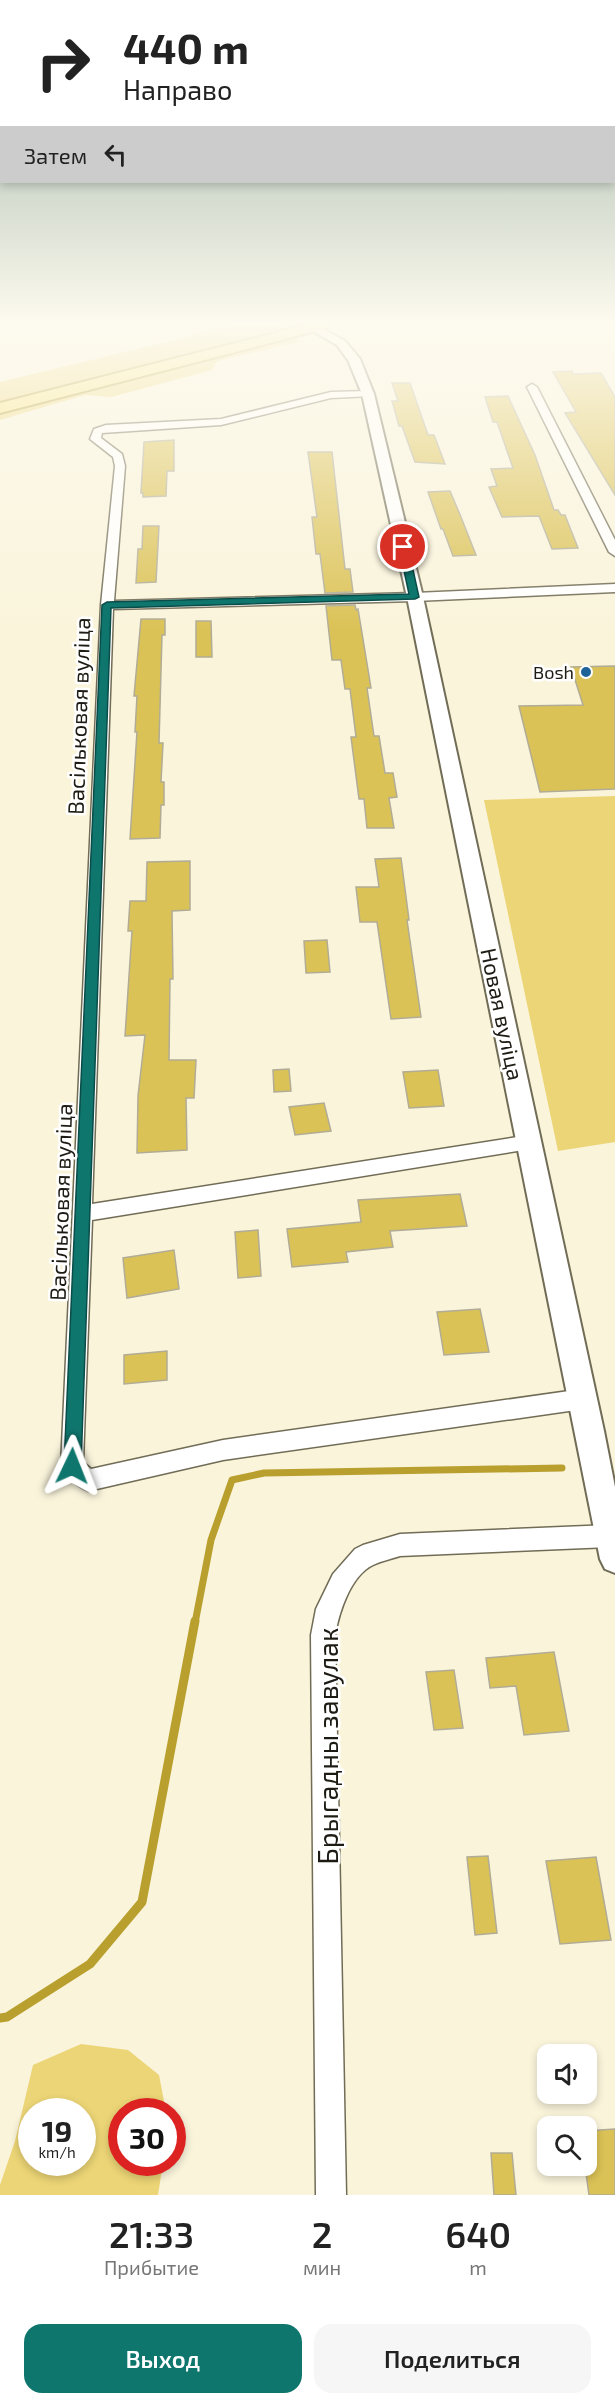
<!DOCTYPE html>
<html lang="ru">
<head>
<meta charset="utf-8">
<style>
  :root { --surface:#fff; --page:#f6f6f6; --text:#222; --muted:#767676; --accent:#0f766e }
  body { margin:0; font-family:"Exo 2",sans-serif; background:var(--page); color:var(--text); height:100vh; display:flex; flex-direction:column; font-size:22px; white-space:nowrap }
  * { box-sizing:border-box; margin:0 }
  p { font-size:20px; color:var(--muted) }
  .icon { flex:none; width:33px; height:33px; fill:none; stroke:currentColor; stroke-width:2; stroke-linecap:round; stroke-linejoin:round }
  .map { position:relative; height:2195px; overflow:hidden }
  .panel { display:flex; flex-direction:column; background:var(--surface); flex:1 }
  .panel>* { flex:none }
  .top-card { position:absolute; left:0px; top:0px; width:615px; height:183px; box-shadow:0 3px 9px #0003; background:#fff; color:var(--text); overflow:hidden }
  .fabs { position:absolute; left:537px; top:2044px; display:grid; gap:12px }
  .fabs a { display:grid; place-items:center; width:60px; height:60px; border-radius:12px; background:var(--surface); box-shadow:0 3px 9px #0003; font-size:30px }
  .speed { position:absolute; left:18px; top:2098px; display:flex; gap:12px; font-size:30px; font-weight:700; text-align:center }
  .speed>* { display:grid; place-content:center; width:78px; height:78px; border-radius:50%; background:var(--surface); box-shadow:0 3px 9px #0003; line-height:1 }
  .speed small { font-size:15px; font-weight:400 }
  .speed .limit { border:9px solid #d22; background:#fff; color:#111 }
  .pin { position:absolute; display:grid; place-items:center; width:51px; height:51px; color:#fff; margin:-26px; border:3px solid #fff; border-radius:50%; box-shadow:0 2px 6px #0007 }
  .me { position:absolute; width:66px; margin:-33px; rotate:2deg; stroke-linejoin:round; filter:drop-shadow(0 0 4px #0008) }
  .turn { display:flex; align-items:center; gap:21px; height:126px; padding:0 24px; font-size:27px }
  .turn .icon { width:78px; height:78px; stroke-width:2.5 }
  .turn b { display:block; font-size:42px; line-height:51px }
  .then { display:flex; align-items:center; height:57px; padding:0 24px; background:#0003; gap:12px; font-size:22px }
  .eta { display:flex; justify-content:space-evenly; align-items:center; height:102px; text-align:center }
  .eta b { font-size:36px; font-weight:600; line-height:42px }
  .action { display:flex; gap:12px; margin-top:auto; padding:12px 24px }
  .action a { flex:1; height:69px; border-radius:18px; background:var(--accent); color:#fff; font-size:24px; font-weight:600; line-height:69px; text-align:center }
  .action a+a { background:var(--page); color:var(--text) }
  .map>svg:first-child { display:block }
  .green { fill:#ecd576; fill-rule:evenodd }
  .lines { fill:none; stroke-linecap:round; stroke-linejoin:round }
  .stream-far1 { stroke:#b89f2e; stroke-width:7 }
  .stream { stroke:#b89f2e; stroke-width:9 }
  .building { fill:#dbc256; stroke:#b1ac95; stroke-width:1.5 }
  .minor-casing { stroke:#716c56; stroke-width:3 }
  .tertiary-casing { stroke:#716c56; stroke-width:4 }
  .primary-casing { stroke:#a89014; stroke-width:4 }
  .minor { fill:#fff; fill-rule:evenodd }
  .tertiary { fill:#fff; fill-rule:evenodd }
  .primary { fill:#f8e272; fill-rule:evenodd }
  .route { fill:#0f766e; stroke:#0a4d48; stroke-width:1.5 }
  .poi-dot { fill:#1e6398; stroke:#fff; stroke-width:2 }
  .labels { text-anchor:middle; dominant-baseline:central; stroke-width:5; stroke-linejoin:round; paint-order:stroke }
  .far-poi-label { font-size:18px; fill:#1d1b13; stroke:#fff; text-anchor:end }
  .street-label { font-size:22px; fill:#1d1b13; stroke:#fff }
  .near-street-label { font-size:27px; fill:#1d1b13; stroke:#fff }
</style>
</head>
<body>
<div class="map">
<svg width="615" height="2195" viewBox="0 0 615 2195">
  <rect width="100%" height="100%" fill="#faf4db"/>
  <g class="green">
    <polygon points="237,325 281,325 300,342 217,361 212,370 111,397 85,395 0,420 0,382"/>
    <polygon points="615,796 615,1142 558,1151 484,800"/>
    <path d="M81 2044 128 2050 159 2075 166 2112H122V2163H163L158 2195H0V2185L15 2141 33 2065ZM32 2112H82V2163H32Z"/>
  </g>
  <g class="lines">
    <polyline class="stream-far1" points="195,1623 211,1540 232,1480 264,1473 562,1468"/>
    <polyline class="stream" points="0,2018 7,2017 90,1964 142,1902 195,1621"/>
  </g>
  <g class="building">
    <polygon points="572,371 573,374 601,373 615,397 615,495 565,413 576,412 553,372"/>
    <polygon points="392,383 410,383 428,435 434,435 445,464 415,462 402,426 399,426 392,401 398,401"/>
    <polygon points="508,396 535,455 554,510 558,510 561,515 565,515 578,548 552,549 539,516 502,517 489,487 497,486 491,469 513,468 497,422 493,422 485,397"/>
    <polygon points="174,440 174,471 167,471 166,496 143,497 143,493 141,493 144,442"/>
    <polygon points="308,452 332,452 345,569 350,569 353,592 325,593 320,554 316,554 312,517 317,517"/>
    <polygon points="450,491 461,517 476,555 453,556 443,529 441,529 428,492"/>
    <polygon points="143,526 159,526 156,582 136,583 138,549 142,549"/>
    <polygon points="355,605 356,610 358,609 371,688 367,688 374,736 379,736 385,773 393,773 397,797 389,798 394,828 367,828 364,799 359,799 351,737 356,737 350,689 345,689 341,660 332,660 326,606"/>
    <polygon points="141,619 165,619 165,635 162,635 159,743 163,743 161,782 164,782 164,805 161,805 160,838 130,839 137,732 135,732 137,696 134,696"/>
    <polygon points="196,621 211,621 212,657 196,657"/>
    <polygon points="615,666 615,789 540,792 519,706 583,705 571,667"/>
    <polygon points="401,858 409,920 407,920 421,1017 391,1019 377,922 360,922 356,887 379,887 375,859"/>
    <polygon points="190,861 190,910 172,911 173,979 170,979 169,1060 196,1060 194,1098 186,1098 187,1150 137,1153 138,1096 145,1035 125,1036 132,931 128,931 130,901 146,901 147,862"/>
    <polygon points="327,940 330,972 306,973 304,941"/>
    <polygon points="289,1069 291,1091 274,1092 273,1070"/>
    <polygon points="438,1070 444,1106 409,1108 403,1072"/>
    <polygon points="324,1103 331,1131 295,1135 289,1107"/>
    <polygon points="460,1194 467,1226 390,1231 393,1247 346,1252 348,1262 292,1267 287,1229 361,1222 358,1200"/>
    <polygon points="258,1230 261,1276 238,1278 235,1232"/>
    <polygon points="174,1250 179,1289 127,1298 123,1258"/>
    <polygon points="480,1309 489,1352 444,1355 437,1312"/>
    <polygon points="167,1351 167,1380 124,1384 124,1355"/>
    <polygon points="554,1652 569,1731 524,1735 516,1686 490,1688 486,1658"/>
    <polygon points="454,1670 463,1728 434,1730 426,1672"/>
    <polygon points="488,1856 497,1933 475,1935 467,1857"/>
    <polygon points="596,1857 611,1940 560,1944 546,1861"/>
    <polygon points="615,2129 615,2195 589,2195 585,2166 586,2131"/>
    <polygon points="491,2153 512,2153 516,2195 494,2195"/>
  </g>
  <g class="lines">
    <g class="minor-casing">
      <g id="minor">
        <polygon points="532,384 537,387 615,540 615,556 609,552 527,387"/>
        <path d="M368 391 372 392V396L331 398 221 425 102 433 101 438 122 454 125 466 114 601 415 593 615 584V592L415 601 113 609 92 1204 530 1135 537 1137 539 1142 537 1147 530 1149 92 1220 83 1462 91 1469 223 1440 583 1389 591 1392 594 1399 591 1406 583 1409 223 1460 88 1491C77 1486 66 1477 61 1466L101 605 115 466 113 457 90 439 94 429 106 425 221 419 331 392Z"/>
        <path d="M610 1525 615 1527V1545L610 1547 400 1556C391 1559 381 1561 373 1565 350 1576 339 1613 335 1635L346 2195H316L311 1635 316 1609 333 1574 355 1549 363 1545 400 1534Z"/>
      </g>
    </g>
    <g class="tertiary-casing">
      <polygon id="tertiary" points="302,325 316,325 345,341 360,359 374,394 423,597 604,1431 615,1487 615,1573 605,1569 600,1559 407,597 362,394 348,360 337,345"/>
    </g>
    <g class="primary-casing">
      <polygon id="primary" points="306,325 330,325 328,328 0,413 0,403"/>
    </g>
    <use href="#minor" class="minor"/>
    <use href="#tertiary" class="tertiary"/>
    <use href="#primary" class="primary"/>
  </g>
  <linearGradient id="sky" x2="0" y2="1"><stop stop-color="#95ac9e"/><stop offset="0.51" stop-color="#fdfaef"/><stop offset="1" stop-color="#fdfaef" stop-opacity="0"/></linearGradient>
  <rect width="615" height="632" fill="url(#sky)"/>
  <polygon class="route" points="403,544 408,547 419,597 415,599 111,608 81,1466 78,1472 72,1474 66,1472 64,1466 102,605 107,602 409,594 399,547"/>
  <circle class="poi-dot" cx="586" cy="672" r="6"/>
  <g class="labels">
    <g class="far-poi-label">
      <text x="574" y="672">Bosh</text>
    </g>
    <g class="street-label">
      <text transform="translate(78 716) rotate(-88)">Васільковая вуліца</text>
      <text transform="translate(503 1014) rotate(78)">Новая вуліца</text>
      <text transform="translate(60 1202) rotate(-88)">Васільковая вуліца</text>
    </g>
    <g class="near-street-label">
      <text transform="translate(327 1746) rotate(-90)">Брыгадны завулак</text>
    </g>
  </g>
</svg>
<div class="fabs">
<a><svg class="icon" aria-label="sound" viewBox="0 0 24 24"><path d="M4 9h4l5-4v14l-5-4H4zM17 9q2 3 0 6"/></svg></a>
<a><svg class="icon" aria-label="search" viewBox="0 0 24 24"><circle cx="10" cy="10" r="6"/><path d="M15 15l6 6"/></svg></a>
</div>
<div class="speed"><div>19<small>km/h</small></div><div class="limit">30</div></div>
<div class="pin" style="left:403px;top:547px;background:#d93025"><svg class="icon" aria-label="arrive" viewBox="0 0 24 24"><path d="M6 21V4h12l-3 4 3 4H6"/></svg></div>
<svg class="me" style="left:72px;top:1466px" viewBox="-20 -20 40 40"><path d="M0-17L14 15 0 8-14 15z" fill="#0f766e" stroke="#fff" stroke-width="4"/></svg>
<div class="top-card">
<div class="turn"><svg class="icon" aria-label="right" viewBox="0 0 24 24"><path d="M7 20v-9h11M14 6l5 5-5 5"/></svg><div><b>440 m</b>Направо</div></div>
<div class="then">Затем<svg class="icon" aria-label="left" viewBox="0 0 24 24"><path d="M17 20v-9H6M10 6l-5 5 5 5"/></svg></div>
</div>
</div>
<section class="panel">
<div class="eta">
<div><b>21:33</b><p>Прибытие</p></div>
<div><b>2</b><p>мин</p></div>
<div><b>640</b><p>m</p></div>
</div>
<div class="action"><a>Выход</a><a>Поделиться</a></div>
</section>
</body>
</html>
